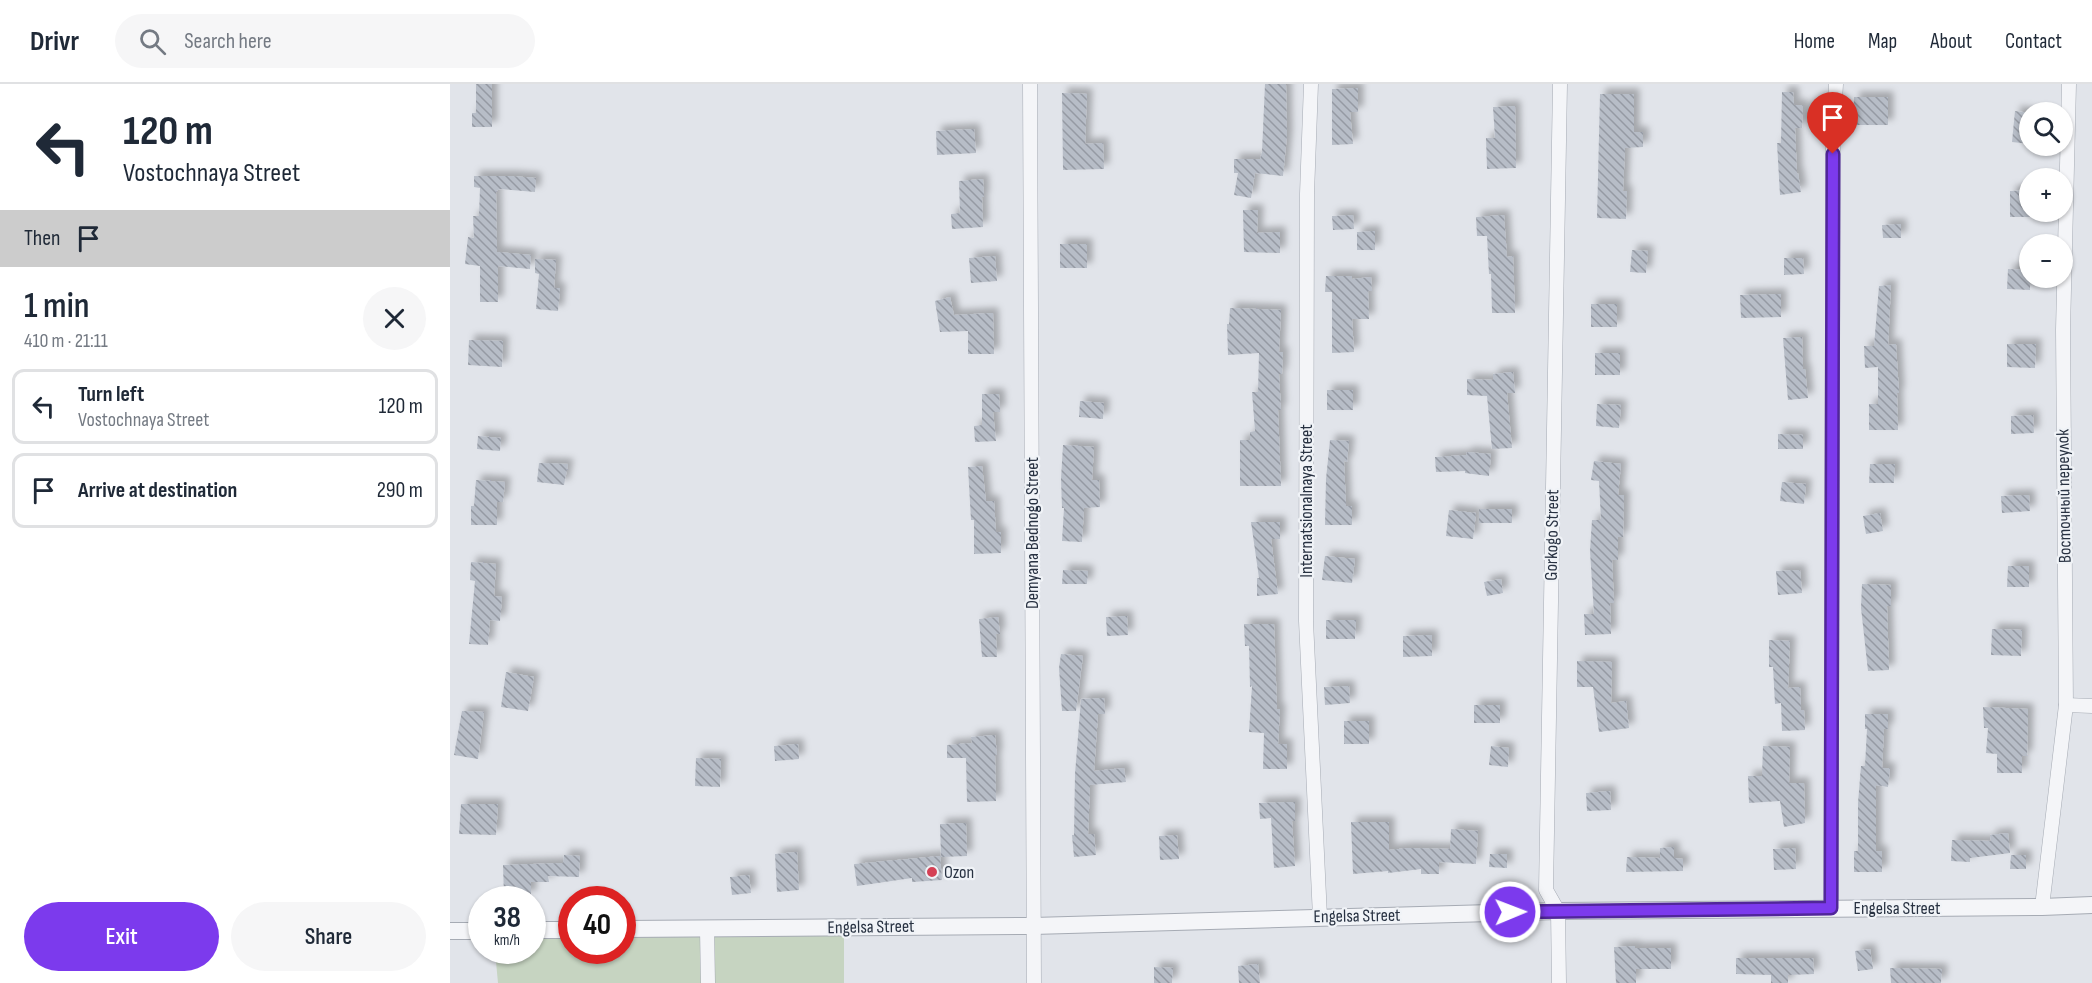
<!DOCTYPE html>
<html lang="en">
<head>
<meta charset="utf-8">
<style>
  :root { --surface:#fff; --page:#f6f6f7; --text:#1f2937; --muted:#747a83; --line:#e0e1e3; --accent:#7c3aed }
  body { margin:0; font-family:"Sofia Sans Condensed",sans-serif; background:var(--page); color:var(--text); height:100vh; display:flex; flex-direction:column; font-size:22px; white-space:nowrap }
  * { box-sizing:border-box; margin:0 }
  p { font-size:20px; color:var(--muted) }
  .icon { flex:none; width:33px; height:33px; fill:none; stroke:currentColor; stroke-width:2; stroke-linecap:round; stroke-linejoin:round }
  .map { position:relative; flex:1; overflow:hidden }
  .drawer { display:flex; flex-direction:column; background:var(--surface); width:450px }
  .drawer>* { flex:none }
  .hud { background:#fff; color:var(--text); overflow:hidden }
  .fabs { position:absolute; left:1569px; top:18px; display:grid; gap:12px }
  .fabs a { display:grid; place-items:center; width:54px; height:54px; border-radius:50%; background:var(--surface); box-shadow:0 2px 4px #0004; font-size:30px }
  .speed { position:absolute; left:18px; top:802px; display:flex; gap:12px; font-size:30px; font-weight:700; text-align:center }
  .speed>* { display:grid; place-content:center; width:78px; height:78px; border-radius:50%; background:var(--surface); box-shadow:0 2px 4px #0004; line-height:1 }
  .speed small { font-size:15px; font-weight:400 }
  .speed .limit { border:9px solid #d22; background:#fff; color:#111 }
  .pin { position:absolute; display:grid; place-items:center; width:51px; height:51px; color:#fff; margin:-62px -26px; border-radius:50% 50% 50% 0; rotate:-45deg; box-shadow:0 0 6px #0007 }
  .pin .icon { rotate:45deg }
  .me { position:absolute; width:66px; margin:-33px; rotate:89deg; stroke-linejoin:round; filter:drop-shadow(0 0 4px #0008) }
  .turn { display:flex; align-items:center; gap:21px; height:126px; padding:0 24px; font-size:27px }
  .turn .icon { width:78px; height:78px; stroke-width:2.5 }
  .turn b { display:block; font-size:42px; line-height:51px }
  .then { display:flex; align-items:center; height:57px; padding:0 24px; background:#0003; gap:12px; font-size:22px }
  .round { display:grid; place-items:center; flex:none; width:63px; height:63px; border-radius:32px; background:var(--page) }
  .head { display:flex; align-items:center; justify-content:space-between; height:102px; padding:0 24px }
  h1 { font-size:36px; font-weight:600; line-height:45px }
  .cta { display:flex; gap:12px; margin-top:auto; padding:12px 24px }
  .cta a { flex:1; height:69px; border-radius:36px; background:var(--accent); color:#fff; font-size:24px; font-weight:600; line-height:69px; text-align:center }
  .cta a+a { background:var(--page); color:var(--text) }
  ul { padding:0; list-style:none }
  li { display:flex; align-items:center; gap:18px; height:75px; margin:0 12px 9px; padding:0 12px; border:3px solid var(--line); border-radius:12px }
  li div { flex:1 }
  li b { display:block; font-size:22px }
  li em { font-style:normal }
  header { display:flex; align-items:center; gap:36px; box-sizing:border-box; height:84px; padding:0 30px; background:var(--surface); border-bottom:2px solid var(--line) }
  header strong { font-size:28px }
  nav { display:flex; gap:33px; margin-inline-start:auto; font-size:21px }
  .search { width:420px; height:54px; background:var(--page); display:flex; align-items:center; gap:15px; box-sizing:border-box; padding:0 21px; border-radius:33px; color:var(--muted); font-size:22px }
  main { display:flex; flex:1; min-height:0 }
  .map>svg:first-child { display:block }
  .green { fill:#c6d4c1 }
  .building { fill:url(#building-back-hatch); filter:url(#shadow) }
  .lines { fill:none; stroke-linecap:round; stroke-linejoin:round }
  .minor-casing { stroke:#a6abb4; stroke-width:15 }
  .tertiary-casing { stroke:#a6abb4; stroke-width:18 }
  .minor { stroke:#f4f5f8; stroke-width:14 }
  .tertiary { stroke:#f4f5f8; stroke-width:16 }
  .route-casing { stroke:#51269a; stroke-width:15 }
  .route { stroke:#7c3aed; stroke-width:10 }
  .poi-dot { fill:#d44055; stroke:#f0f3f7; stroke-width:2 }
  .labels { text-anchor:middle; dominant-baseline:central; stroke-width:4.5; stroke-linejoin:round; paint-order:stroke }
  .street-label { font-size:18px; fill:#283242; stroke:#f0f3f7 }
  .poi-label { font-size:18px; fill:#283242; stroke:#f0f3f7; text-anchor:start }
</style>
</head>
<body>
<header>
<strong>Drivr</strong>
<div class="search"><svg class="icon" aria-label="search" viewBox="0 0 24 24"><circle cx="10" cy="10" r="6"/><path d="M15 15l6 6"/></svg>Search here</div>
<nav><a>Home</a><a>Map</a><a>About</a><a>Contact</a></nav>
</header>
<main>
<section class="drawer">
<div class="hud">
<div class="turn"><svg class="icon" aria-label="left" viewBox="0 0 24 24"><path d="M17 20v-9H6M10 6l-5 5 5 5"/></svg><div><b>120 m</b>Vostochnaya Street</div></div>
<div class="then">Then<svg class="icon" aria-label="arrive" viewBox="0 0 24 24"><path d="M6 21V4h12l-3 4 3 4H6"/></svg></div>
</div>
<div class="head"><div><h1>1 min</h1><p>410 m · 21:11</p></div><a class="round"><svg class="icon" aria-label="close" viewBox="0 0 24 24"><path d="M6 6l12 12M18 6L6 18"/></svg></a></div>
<ul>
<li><svg class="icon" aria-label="left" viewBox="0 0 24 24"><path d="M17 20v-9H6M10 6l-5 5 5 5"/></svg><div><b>Turn left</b><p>Vostochnaya Street</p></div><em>120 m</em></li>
<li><svg class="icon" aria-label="arrive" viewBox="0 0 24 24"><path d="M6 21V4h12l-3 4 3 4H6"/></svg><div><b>Arrive at destination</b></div><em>290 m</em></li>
</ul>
<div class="cta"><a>Exit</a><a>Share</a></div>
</section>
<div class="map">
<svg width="1642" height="899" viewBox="0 0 1642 899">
  <defs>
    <pattern id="building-back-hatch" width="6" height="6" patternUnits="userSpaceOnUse" patternTransform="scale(1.5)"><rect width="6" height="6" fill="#b7bdc7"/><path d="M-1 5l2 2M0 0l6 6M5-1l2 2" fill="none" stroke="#959aa3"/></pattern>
    <filter id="shadow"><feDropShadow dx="5.5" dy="-5.5" stdDeviation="3" flood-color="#0004"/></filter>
  </defs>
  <rect width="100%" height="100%" fill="#e1e4ea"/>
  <polygon class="green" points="394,843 394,899 48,899 45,867 82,867 83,846 121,846 122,867 172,867 173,845"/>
  <g class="building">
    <polygon points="26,0 42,0 42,43 22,43 22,29 26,29"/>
    <polygon points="815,0 836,0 837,51 833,92 805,89 801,114 784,111 788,89 784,89 784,75 810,75 812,68"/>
    <polygon points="908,4 908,28 900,28 903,60 882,61 882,5"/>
    <polygon points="1332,8 1343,8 1344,21 1353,21 1352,44 1345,44 1347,90 1348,89 1351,108 1330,111 1327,59 1331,59"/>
    <polygon points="612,9 637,10 635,60 653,59 654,85 613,86"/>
    <polygon points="1150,10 1184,10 1184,48 1193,48 1193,63 1175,64 1173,107 1177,107 1176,135 1147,134"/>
    <polygon points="1404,13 1438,13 1438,41 1403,41"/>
    <polygon points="1065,22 1066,84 1037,85 1036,54 1045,54 1043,23"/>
    <polygon points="1565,27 1580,29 1580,60 1562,58"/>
    <polygon points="524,45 526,69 487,71 486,47"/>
    <polygon points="24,92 61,92 86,94 85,108 50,105 46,107 47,168 81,171 80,185 48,182 48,218 30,218 30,182 15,180 18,153 24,154 23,132 29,132 30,104 24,103"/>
    <polygon points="533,95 534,113 532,113 533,143 502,145 501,130 510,129 509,97"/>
    <polygon points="1580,106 1580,133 1560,133 1560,107"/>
    <polygon points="793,126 808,126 807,149 830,148 830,169 794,168"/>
    <polygon points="903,131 904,145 883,146 882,132"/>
    <polygon points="1054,131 1057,173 1063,172 1065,229 1042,229 1041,190 1039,190 1037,152 1027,152 1026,133"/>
    <polygon points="1451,140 1451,154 1433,154 1432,141"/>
    <polygon points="925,147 925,166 907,166 907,148"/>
    <rect x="610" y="160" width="27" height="24"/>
    <polygon points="1182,166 1198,167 1196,189 1180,188"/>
    <polygon points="545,172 547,197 521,199 519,174"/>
    <polygon points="1334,174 1353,174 1354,190 1334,191"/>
    <polygon points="85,175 106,176 104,204 110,204 108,227 86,225 89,190 85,189"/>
    <polygon points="1558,185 1580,186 1580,206 1557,205"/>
    <polygon points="876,192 902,192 902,195 921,193 922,207 918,207 919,235 902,235 904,268 882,269 882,208 875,208"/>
    <polygon points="1441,201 1438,261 1446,260 1449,309 1447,309 1448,346 1419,346 1419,320 1428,320 1428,283 1415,284 1414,262 1424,262 1429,202"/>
    <polygon points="1331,210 1331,233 1291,234 1290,211"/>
    <polygon points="500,213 504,231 543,229 544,270 518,270 518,247 490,248 485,217"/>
    <rect x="1141" y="220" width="26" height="23"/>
    <polygon points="780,224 831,226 829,268 833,268 832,290 829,290 831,326 828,326 831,402 790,402 790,356 800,356 800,348 805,347 802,308 808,308 809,269 778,271 777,240 779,240"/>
    <polygon points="1352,253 1353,285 1355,285 1358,314 1338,316 1333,254"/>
    <polygon points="19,256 53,257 52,283 18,281"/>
    <polygon points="1557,260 1586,260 1585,284 1557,283"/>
    <rect x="1145" y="269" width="25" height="22"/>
    <polygon points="1063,288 1065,309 1057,309 1062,364 1042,365 1037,312 1017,311 1017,295 1043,296 1043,290"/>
    <rect x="877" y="306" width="26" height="20"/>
    <polygon points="532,310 549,310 550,328 543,328 546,357 525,358 524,342 532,341"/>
    <polygon points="630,317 654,319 653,335 629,333"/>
    <polygon points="1147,320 1171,321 1169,344 1146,342"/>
    <polygon points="1583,331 1584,349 1561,350 1561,332"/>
    <polygon points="1328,350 1353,351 1353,365 1328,365"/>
    <polygon points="28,352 51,354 50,367 27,365"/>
    <polygon points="880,356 899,357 897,378 894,377 896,422 902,422 902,441 875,441 876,395"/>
    <polygon points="613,361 644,363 642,396 649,396 650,423 634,424 632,458 612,457 614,424 612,424 611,395"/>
    <polygon points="1017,368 1041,370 1039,392 1015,389 1015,387 986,388 985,373 1016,371"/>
    <polygon points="1144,377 1171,380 1168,411 1174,411 1173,453 1168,453 1168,476 1162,476 1164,519 1160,519 1161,550 1135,551 1134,530 1144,530 1140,467 1142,436 1151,436 1149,397 1141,396"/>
    <polygon points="89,379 118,380 114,401 87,398"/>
    <polygon points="1420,380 1445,380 1444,399 1419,399"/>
    <polygon points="532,382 536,417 544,417 546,448 551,448 551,469 524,470 524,436 521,436 518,383"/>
    <polygon points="26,396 55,398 53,418 47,418 47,441 21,441 21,422 24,422"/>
    <polygon points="1332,398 1356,400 1354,420 1330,417"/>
    <polygon points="1579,411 1580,427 1552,429 1551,412"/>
    <rect x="1029" y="425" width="33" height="14"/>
    <polygon points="999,426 1026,429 1023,455 996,452"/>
    <polygon points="1430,429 1433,447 1416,450 1413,432"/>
    <polygon points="801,438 830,438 830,455 821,455 828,510 807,512 807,494 809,494"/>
    <polygon points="875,472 905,475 902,499 872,496"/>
    <polygon points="21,478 46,480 44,512 52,513 50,537 40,536 38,561 19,560 25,497 20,496"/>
    <polygon points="1558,482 1579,482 1579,503 1557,503"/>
    <polygon points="613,486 638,487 637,500 612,500"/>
    <polygon points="1350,486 1352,509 1328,511 1326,487"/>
    <polygon points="1051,495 1053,509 1037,512 1034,498"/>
    <polygon points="1412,500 1441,501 1441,522 1437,522 1439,586 1418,587 1411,524"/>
    <polygon points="677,532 678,551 657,552 656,533"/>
    <polygon points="548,533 550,550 546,550 547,573 532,573 529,535"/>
    <polygon points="876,536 906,536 905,555 876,555"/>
    <polygon points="794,540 824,540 827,625 830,625 828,660 837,660 837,685 813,685 814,649 799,648 802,602 800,603 799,562 795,562"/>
    <polygon points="1542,545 1572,546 1571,572 1541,571"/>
    <polygon points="982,551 982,572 953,573 953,552"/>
    <polygon points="1319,556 1340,557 1338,604 1350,603 1351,626 1354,626 1355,646 1332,647 1331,619 1325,620 1323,583 1319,583"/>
    <polygon points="611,570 633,572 626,627 612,627 609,584"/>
    <polygon points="1127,577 1162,578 1161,619 1176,617 1179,644 1149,648 1143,603 1127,603"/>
    <polygon points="56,588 84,593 78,627 51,623"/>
    <polygon points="899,602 900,619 875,621 874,603"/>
    <polygon points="654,614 655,630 648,630 644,687 674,684 676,698 640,701 638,750 644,750 646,771 624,773 622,751 624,751 625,690 631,615"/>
    <rect x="1024" y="621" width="26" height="18"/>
    <polygon points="1533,623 1578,625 1577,672 1572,672 1572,689 1547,689 1547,670 1536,669 1538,644 1534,644"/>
    <polygon points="12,627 34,628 28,675 4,671"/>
    <polygon points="1415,630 1438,630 1438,645 1434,645 1432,684 1440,684 1438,703 1426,701 1426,767 1432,767 1432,788 1404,788 1404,767 1408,767 1408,719 1411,682 1415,682 1417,645 1415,645"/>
    <rect x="894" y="637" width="25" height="23"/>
    <polygon points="545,651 547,671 545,671 546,717 517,718 516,674 497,674 497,661 522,659 521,653"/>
    <polygon points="348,660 349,675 325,677 324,662"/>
    <polygon points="1041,662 1059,664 1058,683 1039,681"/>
    <polygon points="1313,662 1340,663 1339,699 1354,699 1355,739 1334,743 1330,717 1299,719 1298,692 1312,692"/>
    <polygon points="246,674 271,675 270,703 245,702"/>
    <polygon points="1160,707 1161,726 1137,727 1136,709"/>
    <polygon points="845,718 845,737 842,737 845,782 824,784 821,734 810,735 809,719"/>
    <polygon points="11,720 48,720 46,751 9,750"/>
    <polygon points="901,738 939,738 939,766 958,764 1000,765 1001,745 1028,747 1026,780 989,778 989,790 971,790 971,785 938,789 938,787 903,790"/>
    <polygon points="516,739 517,772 491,773 490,740"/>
    <polygon points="1558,749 1560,769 1520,774 1520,778 1501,777 1502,756 1541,757 1540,751"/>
    <polygon points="727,751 729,775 710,776 709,752"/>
    <polygon points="1224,763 1224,774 1233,775 1233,787 1176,788 1177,773 1210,774 1210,764"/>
    <polygon points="1345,764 1346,785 1324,786 1323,765"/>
    <polygon points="347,768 349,806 327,808 325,770"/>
    <polygon points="1040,770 1057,770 1057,784 1039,783"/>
    <polygon points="114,771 130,772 129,793 98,792 99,798 81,798 81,812 54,812 53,781 113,779"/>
    <polygon points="1561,771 1576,771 1576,785 1560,785"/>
    <polygon points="490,772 492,796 462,798 462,794 407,802 404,780"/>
    <polygon points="299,791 301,809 282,811 280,793"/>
    <polygon points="1185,862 1185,864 1221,864 1221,885 1186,885 1186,899 1166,899 1164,863"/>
    <polygon points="1420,865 1423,885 1408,887 1405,867"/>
    <polygon points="1286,874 1363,874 1364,890 1338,891 1338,899 1321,899 1321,891 1286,890"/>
    <polygon points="808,880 810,899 789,899 788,882"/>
    <polygon points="704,883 723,884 722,899 704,899"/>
    <polygon points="1440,884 1492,885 1491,899 1441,899"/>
  </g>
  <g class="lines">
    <g class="minor-casing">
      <g id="minor">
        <polyline points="580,0 584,899"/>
        <polyline points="861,0 857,110 856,537 870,833"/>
        <polyline points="1616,621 1642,622"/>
        <polyline points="1592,823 1616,621 1613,246 1619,0"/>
        <polyline points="1381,824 1383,49 1386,0"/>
        <polyline points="257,845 258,899"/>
        <polyline points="1109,899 1108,827 1096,806 1110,0"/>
      </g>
    </g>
    <g class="tertiary-casing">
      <g id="tertiary">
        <polyline points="172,845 583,842 1108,827 1592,823 1642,821"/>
        <polyline points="82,846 122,846"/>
        <polyline points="0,847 32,847"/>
      </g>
    </g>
    <use href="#minor" class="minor"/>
    <use href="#tertiary" class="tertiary"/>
  </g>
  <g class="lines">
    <g class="route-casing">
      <polyline id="route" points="1060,828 1381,824 1383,70"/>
    </g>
    <use href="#route" class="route"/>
  </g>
  <circle class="poi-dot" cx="482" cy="788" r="6"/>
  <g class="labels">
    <g class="street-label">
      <text transform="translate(1614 412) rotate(-91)">Восточный переулок</text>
      <text transform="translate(856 417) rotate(-90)">Internatsionalnaya Street</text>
      <text transform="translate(582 449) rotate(-90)">Demyana Bednogo Street</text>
      <text transform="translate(1102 451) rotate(-89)">Gorkogo Street</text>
      <text x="1447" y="824">Engelsa Street</text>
      <text transform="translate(907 832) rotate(-1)">Engelsa Street</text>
      <text transform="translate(421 843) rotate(-1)">Engelsa Street</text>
    </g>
    <g class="poi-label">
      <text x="494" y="788">Ozon</text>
    </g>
  </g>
</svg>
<div class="fabs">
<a><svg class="icon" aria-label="search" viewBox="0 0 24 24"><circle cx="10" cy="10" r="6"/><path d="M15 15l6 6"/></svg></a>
<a>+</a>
<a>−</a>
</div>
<div class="speed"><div>38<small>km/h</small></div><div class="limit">40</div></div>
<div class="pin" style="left:1383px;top:70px;background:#d93025"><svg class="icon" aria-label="arrive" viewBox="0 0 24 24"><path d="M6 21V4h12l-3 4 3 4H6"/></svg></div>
<svg class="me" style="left:1060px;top:828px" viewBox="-20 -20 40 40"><circle r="17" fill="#7c3aed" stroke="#fff" stroke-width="3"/><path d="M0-11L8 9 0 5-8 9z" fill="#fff"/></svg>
</div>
</main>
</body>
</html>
